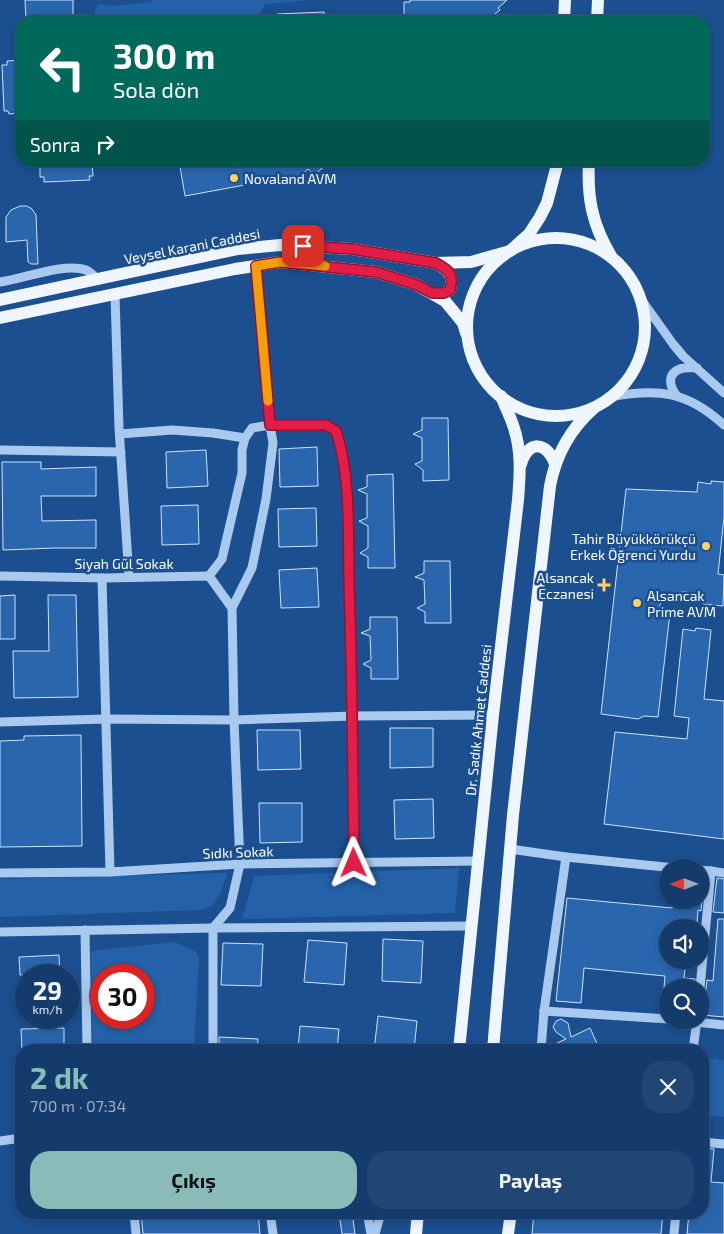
<!DOCTYPE html>
<html lang="tr">
<head>
<meta charset="utf-8">
<style>
  :root { --surface:#143b6b; --page:#214673; --text:#f1f3f6; --muted:#9dadc1; --line:#33557e; --accent:#8bbbb9 }
  body { margin:0; font-family:"Exo 2",sans-serif; background:var(--page); color:var(--text); height:100vh; display:flex; flex-direction:column; font-size:19px; white-space:nowrap }
  * { box-sizing:border-box; margin:0 }
  p { font-size:16px; color:var(--muted) }
  .icon { flex:none; width:28px; height:28px; fill:none; stroke:currentColor; stroke-width:2; stroke-linecap:round; stroke-linejoin:round }
  .map { position:relative; flex:1; overflow:hidden }
  .panel { position:absolute; left:15px; top:1044px; width:694px; height:175px; display:flex; flex-direction:column; background:var(--surface); border-radius:20px; box-shadow:0 2px 8px #0003,0 0 0 1px var(--line) }
  .panel>* { flex:none }
  .banner { position:absolute; left:15px; top:15px; width:695px; height:152px; border-radius:20px; box-shadow:0 2px 8px #0003,0 0 0 1px var(--line); background:#00695c; color:#fff; overflow:hidden }
  .needle { width:32px; rotate:269deg }
  .fabs { position:absolute; left:659px; top:859px; display:grid; gap:10px }
  .fabs a { display:grid; place-items:center; width:50px; height:50px; border-radius:50%; background:var(--surface); box-shadow:0 2px 8px #0003,0 0 0 1px var(--line); font-size:25px }
  .speed { position:absolute; left:15px; top:964px; display:flex; gap:10px; font-size:25px; font-weight:700; text-align:center }
  .speed>* { display:grid; place-content:center; width:65px; height:65px; border-radius:50%; background:var(--surface); box-shadow:0 2px 8px #0003,0 0 0 1px var(--line); line-height:1 }
  .speed small { font-size:12px; font-weight:400 }
  .speed .limit { border:8px solid #d22; background:#fff; color:#111 }
  .pin { position:absolute; display:grid; place-items:center; width:42px; height:42px; color:#fff; margin:-21px; border-radius:10px; box-shadow:0 2px 8px #0006 }
  .me { position:absolute; width:55px; margin:-28px; rotate:359deg; stroke-linejoin:round; filter:drop-shadow(0 0 4px #0008) }
  .turn { display:flex; align-items:center; gap:18px; height:105px; padding:0 15px; font-size:22px }
  .turn .icon { width:65px; height:65px; stroke-width:2.5 }
  .turn b { display:block; font-size:35px; line-height:42px }
  .then { display:flex; align-items:center; height:48px; padding:0 15px; background:#0003; gap:10px; font-size:19px }
  .round { display:grid; place-items:center; flex:none; width:52px; height:52px; border-radius:20px; background:var(--page) }
  .summary { display:flex; align-items:center; justify-content:space-between; height:85px; padding:0 15px }
  h1 { font-size:30px; font-weight:700; line-height:38px; color:var(--accent) }
  .primary-button { display:flex; gap:10px; margin-top:auto; padding:10px 15px }
  .primary-button a { flex:1; height:58px; border-radius:20px; background:var(--accent); color:#111; font-size:20px; font-weight:700; line-height:58px; text-align:center }
  .primary-button a+a { background:var(--page); color:var(--text) }
  .map>svg:first-child { display:block }
  .green { fill:#2461a8; fill-rule:evenodd }
  .building { fill:#2a66ad; stroke:#cfe3fa }
  .lines { fill:none; stroke-linecap:round; stroke-linejoin:round }
  .minor { stroke:#a9c9ee; stroke-width:9 }
  .major { stroke:#f0f6ff; stroke-width:12 }
  .route-casing { stroke:#92132f; stroke-width:12 }
  .route { stroke:#e11d48; stroke-width:9 }
  .slow { stroke:#f59e0b; stroke-width:9 }
  .poi-dot { fill:#ffd166; stroke:#1b4f8f; stroke-width:2 }
  .labels { text-anchor:middle; dominant-baseline:central; stroke-width:5; stroke-linejoin:round; paint-order:stroke }
  .poi-label { font-size:14px; fill:#fff; stroke:#1b4f8f; text-anchor:start }
  .street-label { font-size:14px; fill:#fff; stroke:#1b4f8f }
</style>
</head>
<body>
<div class="map">
<svg width="724" height="1234" viewBox="0 0 724 1234">
  <rect width="100%" height="100%" fill="#1b4f8f"/>
  <g class="green">
    <polygon points="152,0 311,0 265,4 260,14 260,21 91,21 98,4 114,6 151,2"/>
    <polygon points="459,868 455,913 242,919 254,876"/>
    <polygon points="227,873 220,894 212,906 200,910 0,917 0,879"/>
    <path d="M175 942 195 951 199 957 194 1050H92L91 951ZM101 975H144V1018H101Z"/>
    <polygon points="704,1058 724,1060 724,1117 703,1115"/>
  </g>
  <g class="building">
    <polygon points="25,0 73,0 73,17 68,18 68,21 26,20"/>
    <polygon points="410,0 507,0 498,8 500,10 486,21 396,21 404,15 404,2 410,2"/>
    <polygon points="324,12 324,21 278,21 277,14"/>
    <polygon points="21,60 21,113 9,114 8,111 4,111 2,65 7,65 7,61"/>
    <polygon points="40,161 92,161 93,176 89,176 90,180 44,182 44,177 40,177"/>
    <polygon points="179,161 331,161 314,175 308,169 297,179 294,176 185,196"/>
    <polygon points="20,206 27,206 32,209 36,215 38,264 31,264 28,262 27,240 6,242 6,217 11,210"/>
    <polygon points="422,418 448,418 449,480 423,481 423,470 415,464 422,461 422,438 413,434 422,430"/>
    <polygon points="317,447 318,486 280,487 279,449"/>
    <polygon points="206,450 208,486 167,488 166,452"/>
    <polygon points="2,462 41,462 41,469 96,467 96,496 41,496 42,521 96,520 96,548 55,548 3,550"/>
    <polygon points="393,474 395,568 368,568 368,557 360,553 368,548 368,526 359,521 367,518 367,494 358,490 367,487 367,475"/>
    <polygon points="711,481 724,482 724,517 718,574 724,575 723,606 703,604 703,596 687,594 687,592 662,593 659,612 670,613 658,717 644,716 638,719 601,714 626,489 697,492 698,482 711,484"/>
    <polygon points="198,505 199,544 162,545 161,506"/>
    <polygon points="316,508 317,546 279,547 278,509"/>
    <polygon points="424,561 450,561 451,623 425,623 425,612 417,608 425,604 424,580 415,577 424,573"/>
    <polygon points="317,568 319,607 281,608 279,570"/>
    <polygon points="15,595 15,639 0,639 0,596"/>
    <polygon points="48,595 76,595 78,697 14,698 13,651 49,651"/>
    <polygon points="370,617 397,617 398,679 371,679 371,668 363,664 371,660 370,636 361,633 370,629"/>
    <polygon points="696,628 711,630 704,699 724,701 724,839 604,824 615,732 687,739 689,718 674,716 683,629 695,631"/>
    <polygon points="390,728 433,728 433,767 390,768"/>
    <polygon points="257,730 300,730 301,769 258,770"/>
    <polygon points="81,735 82,846 0,847 0,741 24,740 24,736"/>
    <polygon points="433,799 434,838 395,839 394,800"/>
    <polygon points="259,803 302,803 302,842 260,843"/>
    <polygon points="700,876 704,877 701,911 698,910 697,923 690,922 689,928 668,928 668,960 686,960 684,978 695,979 694,988 664,988 665,976 584,968 581,1003 556,1001 567,898 672,908 673,900 700,900"/>
    <polygon points="717,878 724,879 724,913 713,912"/>
    <polygon points="718,919 724,919 724,1017 702,1015 704,993 706,989 707,980 713,981"/>
    <polygon points="383,939 423,941 421,983 382,981"/>
    <polygon points="308,940 347,943 344,985 304,982"/>
    <polygon points="223,943 263,944 261,986 221,985"/>
    <polygon points="59,955 60,975 20,975 19,957"/>
    <polygon points="378,1016 417,1021 414,1050 374,1050"/>
    <polygon points="561,1019 568,1023 571,1037 590,1028 600,1050 560,1050 557,1043 566,1039 556,1032 553,1027 556,1021"/>
    <polygon points="300,1026 339,1029 337,1050 298,1050"/>
    <polygon points="64,1028 64,1050 22,1050 21,1029"/>
    <polygon points="219,1037 258,1039 257,1050 219,1050"/>
    <polygon points="702,1148 714,1149 711,1182 724,1183 724,1234 687,1234 689,1212 702,1212"/>
    <polygon points="141,1212 258,1212 260,1234 143,1234"/>
    <polygon points="339,1212 352,1212 355,1234 342,1234"/>
    <polygon points="534,1212 663,1212 661,1234 532,1234"/>
  </g>
  <g class="lines">
    <g class="minor">
      <path d="M0 282C24 279 64 262 86 270 91 272 94 276 98 280"/>
      <polyline points="115,295 119,428 129,577"/>
      <polyline points="638,295 673,344 683,356 724,393"/>
      <path d="M677 396C670 388 666 374 680 369 685 367 691 368 697 368"/>
      <path d="M610 397C658 388 687 391 724 425"/>
      <polyline points="120,434 172,430 213,433 245,438"/>
      <polyline points="0,450 121,452"/>
      <polyline points="0,576 105,578 209,576 232,608"/>
      <path d="M209 576 222 559 242 473V450L245 438 252 428 270 425H326L336 431C351 477 348 537 349 586 352 678 354 770 354 863"/>
      <polyline points="102,578 110,872"/>
      <polyline points="0,722 106,719 234,720 353,716 493,715"/>
      <polyline points="510,849 566,857 675,868"/>
      <polyline points="711,871 724,873"/>
      <polyline points="0,873 110,872 240,864 478,861"/>
      <polyline points="85,930 87,1050"/>
      <polyline points="0,932 213,928 471,926"/>
      <polyline points="700,988 711,871 700,870"/>
      <polyline points="544,1011 668,1019"/>
      <polyline points="677,1020 724,1025"/>
      <polyline points="213,1050 213,928 230,908 240,864 234,720 232,608 252,568 266,499 273,443 270,425 255,266"/>
      <polyline points="541,1050 544,1011 566,857"/>
      <polyline points="693,1050 697,1020"/>
      <polyline points="0,1141 21,1138"/>
      <polyline points="702,1142 724,1144"/>
      <polyline points="134,1212 136,1234"/>
      <polyline points="270,1212 273,1234"/>
      <polyline points="367,1212 371,1234"/>
      <polyline points="375,1234 381,1212"/>
      <polyline points="674,1234 676,1212"/>
    </g>
    <g class="major">
      <polyline points="564,21 565,0"/>
      <polyline points="597,21 598,0"/>
      <path d="M589 161C587 198 592 224 611 256"/>
      <circle cx="556" cy="327" r="89"/>
      <path d="M432 293H444L450 290C454 274 449 271 436 263"/>
      <polyline points="0,300 238,249 280,245 352,249 436,263 471,262 510,251 529,234 540,217 547,203 558,161"/>
      <polyline points="0,318 235,269 280,262 376,272 417,285 445,301 463,323 466,333"/>
      <path d="M521 464C528 440 547 441 555 464"/>
      <path d="M459 1050 493 715 518 500C520 475 522 450 513 425 510 416 505 406 501 396"/>
      <path d="M493 1050 513 815 550 486C556 454 570 429 594 408"/>
      <polyline points="416,1234 418,1212"/>
      <polyline points="508,1234 511,1212"/>
    </g>
  </g>
  <g class="lines">
    <g class="route-casing">
      <path id="route" d="M303 246 352 249 436 263C450 271 454 274 450 290L444 293H432L417 285 376 272 280 262 256 266 270 425H326L336 431C351 476 348 534 349 582 352 676 353 769 354 863"/>
    </g>
    <use href="#route" class="route"/>
    <polyline class="slow" points="268,401 256,266 280,262 325,266"/>
  </g>
  <g class="poi-dot">
    <circle cx="234" cy="178" r="5"/>
    <circle cx="706" cy="546" r="5"/>
    <path d="M601.5 577.5h5v5h5v5h-5v5h-5v-5h-5v-5h5z"/>
    <circle cx="637" cy="603" r="5"/>
  </g>
  <g class="labels">
    <g class="poi-label">
      <text x="244" y="178">Novaland AVM</text>
      <text x="696" y="538" text-anchor="end">Tahir Büyükkörükçü<tspan x="696" dy="16">Erkek Öğrenci Yurdu</tspan></text>
      <text x="594" y="577" text-anchor="end">Alsancak<tspan x="594" dy="16">Eczanesi</tspan></text>
      <text x="647" y="595">Alsancak<tspan x="647" dy="16">Prime AVM</tspan></text>
    </g>
    <g class="street-label">
      <text transform="translate(192 246) rotate(-11)">Veysel Karani Caddesi</text>
      <text x="124" y="563">Siyah Gül Sokak</text>
      <text transform="translate(478 720) rotate(-84)">Dr. Sadık Ahmet Caddesi</text>
      <text transform="translate(238 852) rotate(-2)">Sıdkı Sokak</text>
    </g>
  </g>
</svg>
<div class="fabs">
<a><svg class="needle" viewBox="-14 -14 28 28"><path d="M0-13l5 13h-10z" fill="#e53935"/><path d="M0 13l5-13h-10z" fill="#9dadc1"/></svg></a>
<a><svg class="icon" aria-label="sound" viewBox="0 0 24 24"><path d="M4 9h4l5-4v14l-5-4H4zM17 9q2 3 0 6"/></svg></a>
<a><svg class="icon" aria-label="search" viewBox="0 0 24 24"><circle cx="10" cy="10" r="6"/><path d="M15 15l6 6"/></svg></a>
</div>
<div class="speed"><div>29<small>km/h</small></div><div class="limit">30</div></div>
<div class="pin" style="left:303px;top:246px;background:#d93025"><svg class="icon" aria-label="arrive" viewBox="0 0 24 24"><path d="M6 21V4h12l-3 4 3 4H6"/></svg></div>
<svg class="me" style="left:354px;top:863px" viewBox="-20 -20 40 40"><path d="M0-17L14 15 0 8-14 15z" fill="#e11d48" stroke="#fff" stroke-width="4"/></svg>
<div class="banner">
<div class="turn"><svg class="icon" aria-label="left" viewBox="0 0 24 24"><path d="M17 20v-9H6M10 6l-5 5 5 5"/></svg><div><b>300 m</b>Sola dön</div></div>
<div class="then">Sonra<svg class="icon" aria-label="right" viewBox="0 0 24 24"><path d="M7 20v-9h11M14 6l5 5-5 5"/></svg></div>
</div>
<section class="panel">
<div class="summary"><div><h1>2 dk</h1><p>700 m · 07:34</p></div><a class="round"><svg class="icon" aria-label="close" viewBox="0 0 24 24"><path d="M6 6l12 12M18 6L6 18"/></svg></a></div>
<div class="primary-button"><a>Çıkış</a><a>Paylaş</a></div>
</section>
</div>
</body>
</html>
